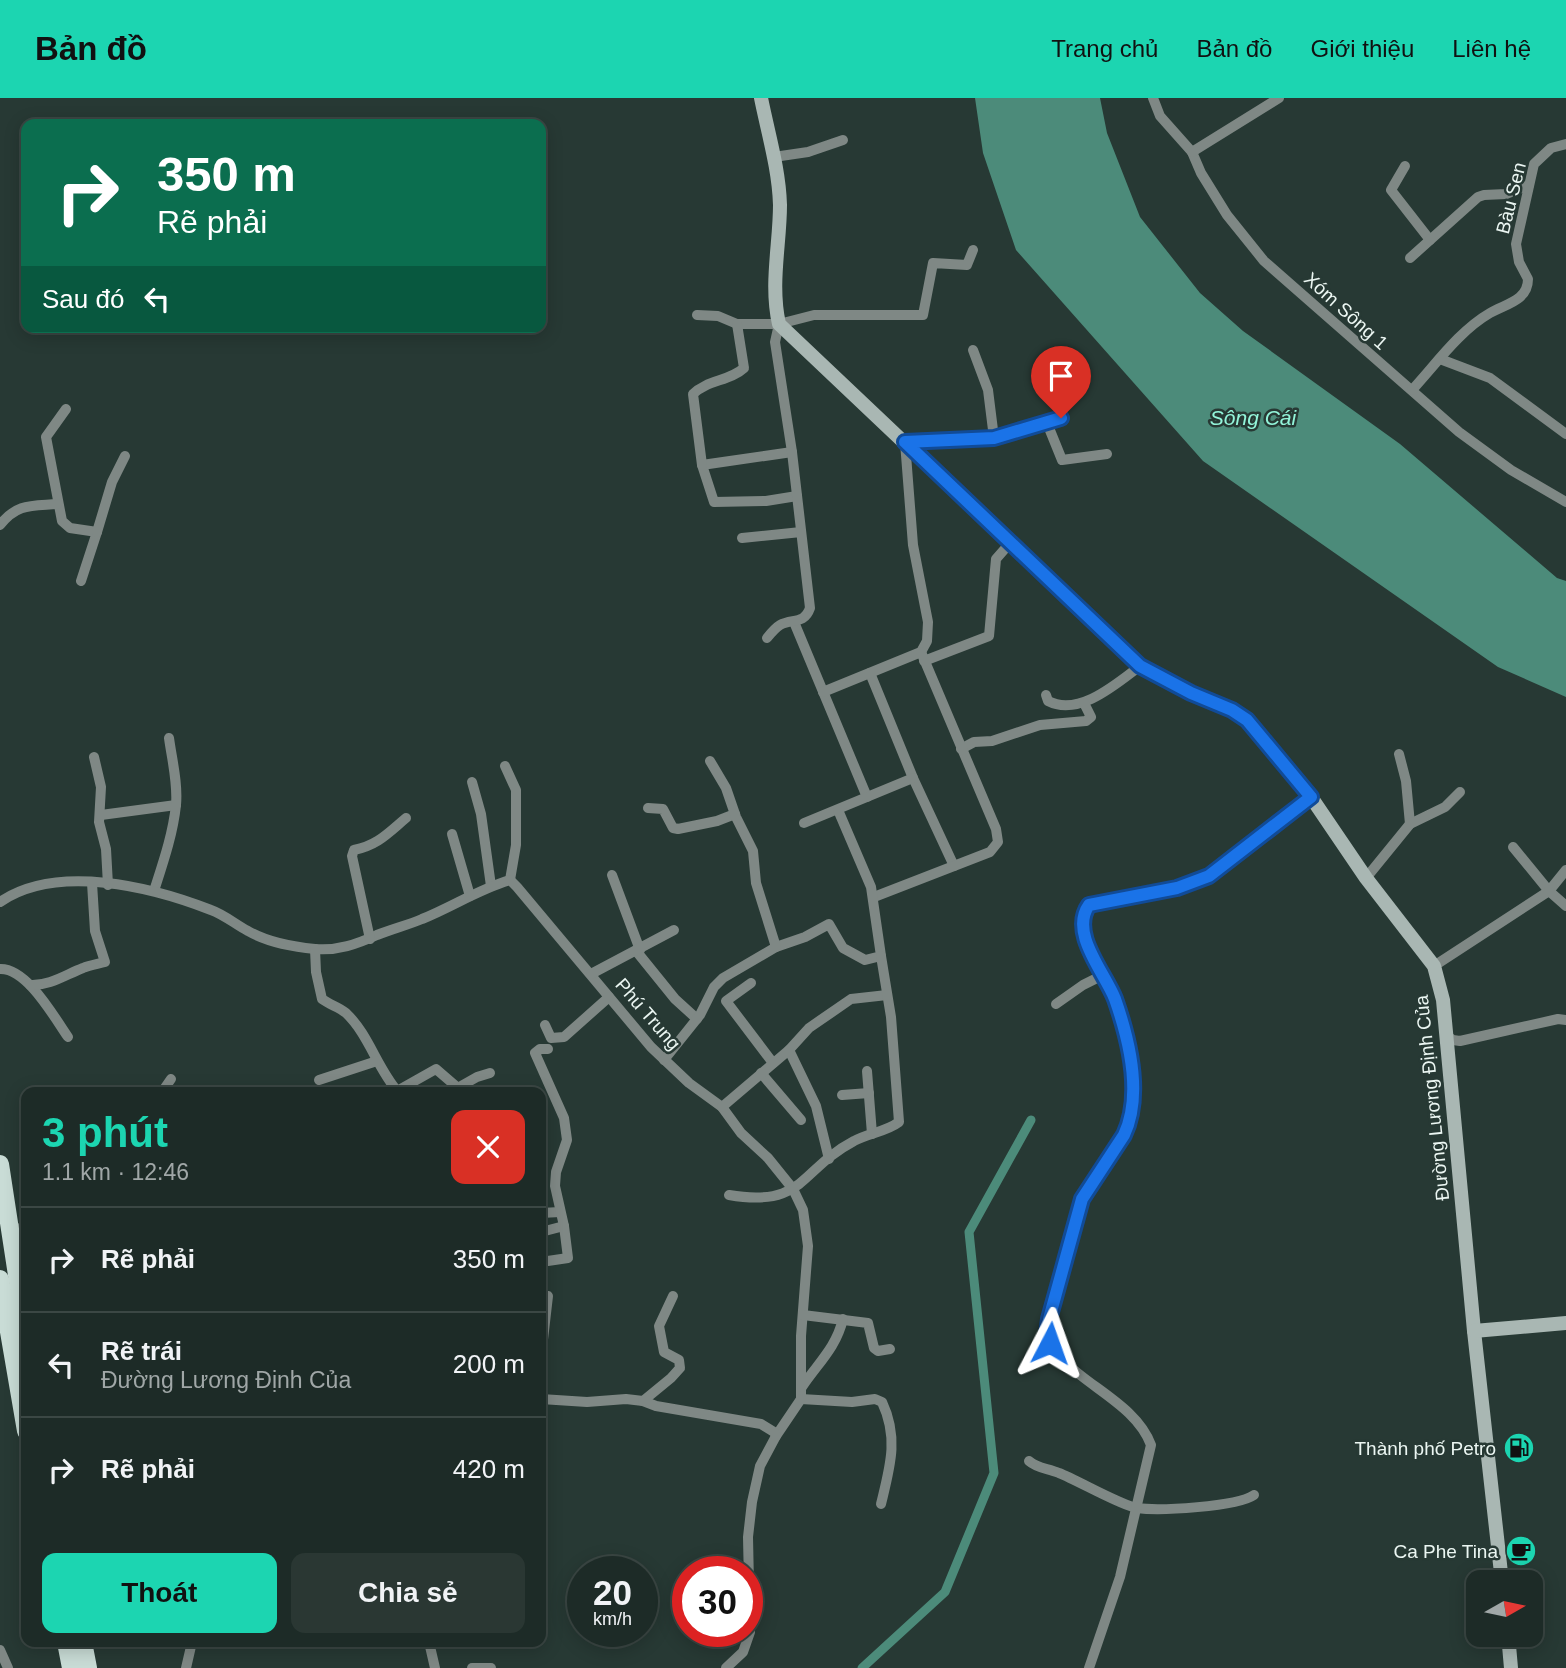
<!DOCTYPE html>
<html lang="vi">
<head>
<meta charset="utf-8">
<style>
  :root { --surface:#1d2b27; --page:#2a3733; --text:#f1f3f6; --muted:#a0a7a7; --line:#3b4744; --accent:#1cd5b1 }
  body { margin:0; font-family:Helvetica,sans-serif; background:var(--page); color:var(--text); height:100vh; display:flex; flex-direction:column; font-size:26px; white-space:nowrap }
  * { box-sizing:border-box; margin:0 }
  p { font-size:23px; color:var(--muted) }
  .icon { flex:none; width:38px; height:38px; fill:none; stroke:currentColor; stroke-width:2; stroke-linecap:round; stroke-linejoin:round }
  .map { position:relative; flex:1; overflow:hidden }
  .drawer { position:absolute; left:21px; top:989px; width:525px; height:560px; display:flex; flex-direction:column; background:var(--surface); border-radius:14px; box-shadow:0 4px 18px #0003,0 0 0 2px var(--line) }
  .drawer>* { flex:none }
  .banner { position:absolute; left:21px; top:21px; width:525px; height:214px; border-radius:14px; box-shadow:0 4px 18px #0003,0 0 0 2px var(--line); background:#0b6e4f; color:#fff; overflow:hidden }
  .needle { width:46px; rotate:81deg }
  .tools { position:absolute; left:1466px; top:1472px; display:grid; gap:14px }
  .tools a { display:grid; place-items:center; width:77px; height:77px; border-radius:14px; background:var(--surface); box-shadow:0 4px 18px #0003,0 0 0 2px var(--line); font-size:35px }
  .speed { position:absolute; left:567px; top:1458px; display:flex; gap:14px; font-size:35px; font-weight:700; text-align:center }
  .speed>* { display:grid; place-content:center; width:91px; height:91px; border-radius:50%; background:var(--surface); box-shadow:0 4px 18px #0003,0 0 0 2px var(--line); line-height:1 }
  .speed small { font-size:18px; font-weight:400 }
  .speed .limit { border:10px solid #d22; background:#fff; color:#111 }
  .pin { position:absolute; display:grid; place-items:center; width:60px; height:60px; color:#fff; margin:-72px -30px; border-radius:50% 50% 50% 0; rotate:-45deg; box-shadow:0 0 7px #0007 }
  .pin .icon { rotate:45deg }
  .me { position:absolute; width:77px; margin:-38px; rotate:4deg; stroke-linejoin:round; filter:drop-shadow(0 0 5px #0008) }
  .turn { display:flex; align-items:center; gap:24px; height:147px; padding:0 21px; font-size:32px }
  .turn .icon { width:91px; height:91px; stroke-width:2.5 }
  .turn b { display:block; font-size:49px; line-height:60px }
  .then { display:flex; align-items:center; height:66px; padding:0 21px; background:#0003; gap:14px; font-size:26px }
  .round { display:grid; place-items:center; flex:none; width:74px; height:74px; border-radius:14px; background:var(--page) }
  .overview { display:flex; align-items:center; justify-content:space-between; height:119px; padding:0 21px }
  h1 { font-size:42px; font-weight:700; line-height:52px; color:var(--accent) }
  .button { display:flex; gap:14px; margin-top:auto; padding:14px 21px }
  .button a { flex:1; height:80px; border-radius:14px; background:var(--accent); color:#111; font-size:28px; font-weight:700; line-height:80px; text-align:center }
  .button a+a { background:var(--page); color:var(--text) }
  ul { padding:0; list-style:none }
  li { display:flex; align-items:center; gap:21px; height:105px; padding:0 21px; border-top:2px solid var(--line) }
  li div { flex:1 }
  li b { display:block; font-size:26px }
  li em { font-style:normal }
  header { display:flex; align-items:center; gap:42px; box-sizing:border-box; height:98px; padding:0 35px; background:var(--accent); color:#111 }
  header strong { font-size:33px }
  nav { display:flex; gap:38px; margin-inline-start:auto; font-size:24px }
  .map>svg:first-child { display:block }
  .water { fill:#4c8b7a }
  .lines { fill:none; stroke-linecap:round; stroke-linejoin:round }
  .canal { stroke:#4c8b7a; stroke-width:9 }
  .street { stroke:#7f8885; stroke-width:10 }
  .secondary { stroke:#a9b7b3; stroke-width:14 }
  .primary { stroke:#c9dcd6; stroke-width:18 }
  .route-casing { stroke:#114b97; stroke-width:18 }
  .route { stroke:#1a73e8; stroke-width:12 }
  .labels { text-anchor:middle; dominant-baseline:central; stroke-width:5; stroke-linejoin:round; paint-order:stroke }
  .street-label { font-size:19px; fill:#ebf6f2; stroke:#273934 }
  .poi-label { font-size:19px; fill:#ebf6f2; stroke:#273934; text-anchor:end }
  .water-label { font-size:21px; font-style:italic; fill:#93f5da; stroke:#273934 }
</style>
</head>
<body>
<header>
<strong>Bản đồ</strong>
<nav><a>Trang chủ</a><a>Bản đồ</a><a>Giới thiệu</a><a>Liên hệ</a></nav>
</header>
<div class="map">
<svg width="1566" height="1570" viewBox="0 0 1566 1570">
  <rect width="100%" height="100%" fill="#273934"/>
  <polygon class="water" points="975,0 1100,0 1107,35 1140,119 1200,195 1243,233 1400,346 1557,480 1566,483 1566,599 1498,569 1203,363 1016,152 983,55"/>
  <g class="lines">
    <polyline class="canal" points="862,1570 945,1494 994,1375 969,1134 1031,1022"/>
    <g class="street">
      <polyline points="1153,0 1160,18 1192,54 1201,75 1227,117 1264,163 1459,334 1511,372 1566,404"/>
      <polyline points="1192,54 1279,0"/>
      <polyline points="774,59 808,54 843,42"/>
      <polyline points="1405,68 1391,92 1430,142"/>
      <polyline points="1410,160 1478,99 1484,97 1506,96 1529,87"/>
      <polyline points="697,217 718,218 737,226 779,226 814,217 923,217 933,165 967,167 973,152"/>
      <polyline points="973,252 988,292 994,340"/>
      <polyline points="1440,261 1490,280 1566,336"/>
      <path d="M1412 292C1436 266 1459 233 1490 215 1505 206 1528 203 1528 181L1519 164 1516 146 1534 66 1551 50 1566 46"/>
      <polyline points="66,311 46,339 62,423 70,430 97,434 81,483"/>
      <polyline points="1047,325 1061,320"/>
      <polyline points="792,354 702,367 714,404 766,403 797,398"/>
      <path d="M702 367 693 296C707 282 730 283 744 270L737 226"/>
      <path d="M0 427C17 405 32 408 57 406"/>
      <polyline points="97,434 112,384 125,358"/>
      <polyline points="742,440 801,434"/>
      <polyline points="794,524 867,699"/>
      <path d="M767 540C771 535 775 530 780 527 792 520 804 527 810 510L792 354 775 244 779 226"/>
      <polyline points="924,563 989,538 996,461 1010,445"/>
      <polyline points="870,575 913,680 954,768"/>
      <polyline points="823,594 921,554 927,543 928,524 913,447 905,344 994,340 1047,325 1062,362 1107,356"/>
      <path d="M1046 597 1048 603C1079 619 1116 586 1140 568"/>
      <polyline points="961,651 974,644 992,643 1040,627 1086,623 1091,619 1084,605"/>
      <polyline points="1399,656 1406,683 1410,726"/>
      <polyline points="94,659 101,689 99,724 106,751 108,787"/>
      <polyline points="505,668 516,692 516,747 510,782"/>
      <polyline points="472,684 481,716 491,788"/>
      <polyline points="648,710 663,711 673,730 678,731 717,723 735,716"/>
      <polyline points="101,717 176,707"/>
      <polyline points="804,725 913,680"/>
      <polyline points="452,736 470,798"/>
      <polyline points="1513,749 1549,793 1566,772"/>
      <polyline points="612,777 640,852"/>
      <polyline points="1366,780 1410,726 1445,709 1460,694"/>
      <path d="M154 793C163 765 173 736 176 707 178 685 172 662 169 640"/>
      <polyline points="874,799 990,754 998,744 996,731 921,554"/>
      <path d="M0 804C57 765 152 789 211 812 225 817 236 827 248 833 267 844 294 849 315 851 338 853 357 846 377 837 392 831 408 827 422 821 452 809 479 791 510 782L517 789 651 949 689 985 722 1009 741 1035 768 1060 793 1091 803 1112 808 1148 801 1238V1301L776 1338 760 1368 752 1404 748 1439 750 1534 743 1554 726 1570"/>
      <path d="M370 841 352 758 354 752C378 747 388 735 406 720"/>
      <polyline points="776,849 805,839 829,826 843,850 865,862 881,858 871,789 838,712"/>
      <path d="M315 851 316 874 322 901C330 907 339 909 346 915 369 937 377 970 398 994"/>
      <polyline points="637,854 675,901 697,921"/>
      <polyline points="1434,868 1549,793 1566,808"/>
      <path d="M0 871C27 870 54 919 68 939"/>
      <polyline points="591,876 674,832"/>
      <polyline points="751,885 726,903 773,965"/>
      <path d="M30 887C50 888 65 877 83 870 90 867 98 866 105 864L95 833 92 785"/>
      <polyline points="1056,906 1083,887 1103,877"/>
      <polyline points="545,927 551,940 564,939 609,899"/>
      <polyline points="1446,937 1453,942 1460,943 1558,921 1566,922"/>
      <polyline points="789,952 816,1008 829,1061"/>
      <polyline points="664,962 700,917 714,889 723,880 776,849 756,785 753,753 736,719 726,690 710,663"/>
      <polyline points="867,973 872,1036"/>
      <polyline points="761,975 801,1022"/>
      <polyline points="319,982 377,963"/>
      <polyline points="454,992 477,979 490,975"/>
      <polyline points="397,993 436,971 458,990"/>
      <polyline points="162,994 171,981"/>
      <polyline points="842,997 869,995"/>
      <polyline points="722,1009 789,952 809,930 851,901 887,897"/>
      <path d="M729 1097C805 1110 799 1072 854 1043 868 1035 886 1034 899 1024L891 919 881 858"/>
      <polyline points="541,1115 560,1114"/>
      <polyline points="10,1129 26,1132"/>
      <polyline points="541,1134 564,1128"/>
      <polyline points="541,1164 568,1160 564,1128 555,1088 556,1074 567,1042 564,1020 535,955 540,951 548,951"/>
      <polyline points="803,1217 868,1225 874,1250 878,1253 890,1251"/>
      <polyline points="541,1259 548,1198"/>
      <path d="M802 1289C818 1265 836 1250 843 1221"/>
      <polyline points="541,1301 587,1304 626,1301 643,1303 656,1308 761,1326 774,1334 776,1338"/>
      <path d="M801 1301 852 1304 875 1301 882 1304C899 1340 890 1369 881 1406"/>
      <polyline points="643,1303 671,1280 680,1270 679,1262 664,1254 659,1228 673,1198"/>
      <path d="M1029 1363C1038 1371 1048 1370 1059 1375 1077 1382 1122 1408 1137 1410 1159 1413 1237 1409 1254 1397"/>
      <polyline points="429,1544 435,1570"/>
      <polyline points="0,1552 8,1570"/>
      <polyline points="186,1570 192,1544"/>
      <polyline points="472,1570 491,1570"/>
      <path d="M1089 1570 1120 1479 1151 1347C1133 1298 1061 1281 1047 1236L1082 1101 1124 1037C1143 997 1129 941 1115 901 1105 875 1069 835 1089 807L1177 790 1209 778 1311 699"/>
    </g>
    <g class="secondary">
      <path d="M761 0C768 35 779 71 780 107 780 146 770 186 779 226L1140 568 1191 595 1232 612 1247 622 1311 699 1366 780 1434 868 1443 902 1474 1233 1502 1484"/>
      <polyline points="1474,1233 1566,1225"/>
      <polyline points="1508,1536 1511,1570"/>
    </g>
    <g class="primary">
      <polyline points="0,1066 26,1236"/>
      <polyline points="0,1181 26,1333"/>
      <polyline points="66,1544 71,1570"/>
      <polyline points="83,1544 88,1570"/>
    </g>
  </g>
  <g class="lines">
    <g class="route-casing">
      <path id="route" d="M1050 1245 1047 1236 1049 1221 1082 1101 1124 1037C1143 997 1129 941 1115 901 1105 875 1069 835 1089 807L1177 790 1209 778 1311 699 1247 622 1232 612 1191 595 1140 568 905 344 994 340 1061 320"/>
    </g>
    <use href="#route" class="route"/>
  </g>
  <defs>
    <g id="fuel-disc" transform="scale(1.575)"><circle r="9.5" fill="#1cd5b1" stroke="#273934"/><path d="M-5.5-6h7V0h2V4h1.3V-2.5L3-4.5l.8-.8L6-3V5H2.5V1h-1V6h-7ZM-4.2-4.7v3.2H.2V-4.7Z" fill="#111"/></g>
    <g id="cafe-disc" transform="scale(1.575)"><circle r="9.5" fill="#1cd5b1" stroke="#273934"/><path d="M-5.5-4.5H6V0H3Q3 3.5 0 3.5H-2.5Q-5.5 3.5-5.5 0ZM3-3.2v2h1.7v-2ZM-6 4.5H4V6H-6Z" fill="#111"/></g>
  </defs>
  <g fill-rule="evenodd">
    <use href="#fuel-disc" x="1519" y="1350"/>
    <use href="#cafe-disc" x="1521" y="1453"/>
  </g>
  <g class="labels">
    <g class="street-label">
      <text transform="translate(1511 100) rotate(-76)">Bàu Sen</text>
      <text transform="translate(1346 213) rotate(42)">Xóm Sông 1</text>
      <text transform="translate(648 916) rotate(49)">Phú Trung</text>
      <text transform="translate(1432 1000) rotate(-96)">Đường Lương Định Của</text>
    </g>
    <g class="poi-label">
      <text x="1496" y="1350">Thành phố Petro</text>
      <text x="1498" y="1453">Ca Phe Tina</text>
    </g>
    <g class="water-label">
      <text x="1253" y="319">Sông Cái</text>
    </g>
  </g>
</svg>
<div class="tools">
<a><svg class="needle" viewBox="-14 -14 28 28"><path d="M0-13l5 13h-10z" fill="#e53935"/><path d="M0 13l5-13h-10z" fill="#a0a7a7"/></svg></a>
</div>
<div class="speed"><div>20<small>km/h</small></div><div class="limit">30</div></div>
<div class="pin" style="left:1061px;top:320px;background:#d93025"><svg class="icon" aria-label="arrive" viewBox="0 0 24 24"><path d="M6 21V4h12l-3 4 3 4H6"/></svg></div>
<svg class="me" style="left:1050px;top:1245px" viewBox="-20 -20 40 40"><path d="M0-17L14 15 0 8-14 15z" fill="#1a73e8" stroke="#fff" stroke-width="4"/></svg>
<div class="banner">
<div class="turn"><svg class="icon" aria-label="right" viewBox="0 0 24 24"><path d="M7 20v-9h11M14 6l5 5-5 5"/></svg><div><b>350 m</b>Rẽ phải</div></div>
<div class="then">Sau đó<svg class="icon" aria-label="left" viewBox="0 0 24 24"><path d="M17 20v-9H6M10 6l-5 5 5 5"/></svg></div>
</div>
<section class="drawer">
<div class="overview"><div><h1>3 phút</h1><p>1.1 km · 12:46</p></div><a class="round" style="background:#d93025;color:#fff"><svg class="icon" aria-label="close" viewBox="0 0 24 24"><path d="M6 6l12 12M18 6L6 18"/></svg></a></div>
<ul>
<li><svg class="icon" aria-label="right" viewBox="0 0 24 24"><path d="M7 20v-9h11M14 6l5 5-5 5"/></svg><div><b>Rẽ phải</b></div><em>350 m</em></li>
<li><svg class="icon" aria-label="left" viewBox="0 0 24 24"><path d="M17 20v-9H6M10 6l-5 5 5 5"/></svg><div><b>Rẽ trái</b><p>Đường Lương Định Của</p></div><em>200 m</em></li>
<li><svg class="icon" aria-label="right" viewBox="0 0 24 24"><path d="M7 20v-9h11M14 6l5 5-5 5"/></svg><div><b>Rẽ phải</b></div><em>420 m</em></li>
</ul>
<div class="button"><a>Thoát</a><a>Chia sẻ</a></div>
</section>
</div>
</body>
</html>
